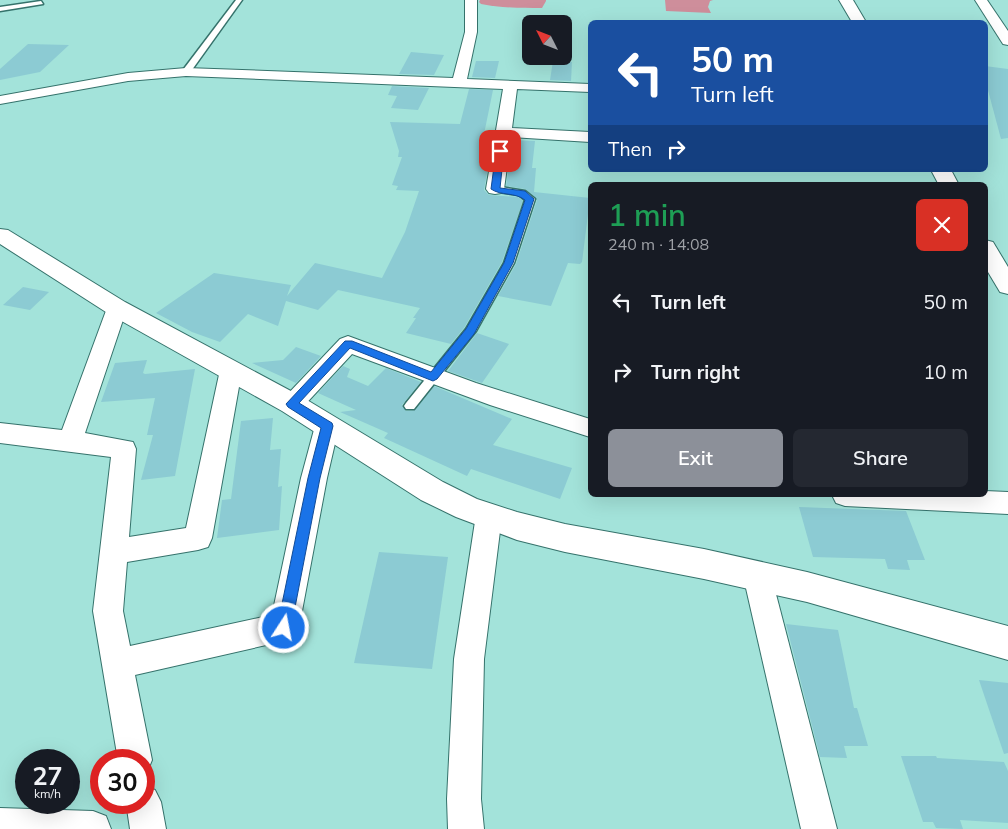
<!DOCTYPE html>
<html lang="en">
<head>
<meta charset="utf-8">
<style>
  :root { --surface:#171b24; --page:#242831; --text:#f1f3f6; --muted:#9ea1a6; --accent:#8c9099 }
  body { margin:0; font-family:Mulish,sans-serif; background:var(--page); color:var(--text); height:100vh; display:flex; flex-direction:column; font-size:19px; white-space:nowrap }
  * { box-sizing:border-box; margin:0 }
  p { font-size:16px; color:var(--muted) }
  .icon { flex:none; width:28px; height:28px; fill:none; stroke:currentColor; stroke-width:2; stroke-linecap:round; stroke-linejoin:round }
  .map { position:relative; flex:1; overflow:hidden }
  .drawer { position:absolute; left:588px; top:182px; width:400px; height:315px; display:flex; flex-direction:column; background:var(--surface); border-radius:8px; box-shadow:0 5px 20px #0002 }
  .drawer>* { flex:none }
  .hud { position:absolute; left:588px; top:20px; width:400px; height:152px; border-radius:8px; box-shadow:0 5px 20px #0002; background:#1a4fa0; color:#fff; overflow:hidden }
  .needle { width:32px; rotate:312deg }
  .buttons { position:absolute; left:522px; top:15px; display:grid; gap:10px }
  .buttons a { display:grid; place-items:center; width:50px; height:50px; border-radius:8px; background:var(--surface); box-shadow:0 5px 20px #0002; font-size:25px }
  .speed { position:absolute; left:15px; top:749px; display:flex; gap:10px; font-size:25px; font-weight:700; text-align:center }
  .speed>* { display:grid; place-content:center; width:65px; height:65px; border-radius:50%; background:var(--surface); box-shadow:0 5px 20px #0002; line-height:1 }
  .speed small { font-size:12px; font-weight:400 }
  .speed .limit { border:8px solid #d22; background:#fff; color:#111 }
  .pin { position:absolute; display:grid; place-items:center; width:42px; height:42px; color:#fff; margin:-21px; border-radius:10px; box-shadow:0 2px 8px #0006 }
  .me { position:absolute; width:55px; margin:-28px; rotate:11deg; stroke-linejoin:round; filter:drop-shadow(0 0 4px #0008) }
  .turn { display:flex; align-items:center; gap:18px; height:105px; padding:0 20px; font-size:22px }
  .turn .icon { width:65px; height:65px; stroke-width:2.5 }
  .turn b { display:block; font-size:35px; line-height:42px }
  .then { display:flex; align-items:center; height:48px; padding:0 20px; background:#0003; gap:10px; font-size:19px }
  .round { display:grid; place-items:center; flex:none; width:52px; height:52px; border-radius:8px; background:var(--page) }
  .headline { display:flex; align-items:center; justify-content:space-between; height:85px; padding:0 20px }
  h1 { font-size:30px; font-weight:600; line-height:38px; color:#1e9e55 }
  .primary-button { display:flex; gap:10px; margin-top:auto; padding:10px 20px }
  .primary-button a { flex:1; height:58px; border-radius:8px; background:var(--accent); color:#fff; font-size:20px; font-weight:600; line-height:58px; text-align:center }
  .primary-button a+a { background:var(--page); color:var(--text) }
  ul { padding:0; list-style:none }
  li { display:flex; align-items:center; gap:15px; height:70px; padding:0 20px }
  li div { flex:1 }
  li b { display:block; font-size:19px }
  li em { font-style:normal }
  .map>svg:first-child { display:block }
  .green { fill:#ce8e9b }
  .building { fill:#8ccbd3 }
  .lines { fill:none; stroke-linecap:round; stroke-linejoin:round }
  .service-casing { stroke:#35726b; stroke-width:3 }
  .minor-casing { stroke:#35726b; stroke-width:2 }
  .tertiary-casing { stroke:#35726b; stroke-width:2 }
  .primary-casing { stroke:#35726b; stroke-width:2 }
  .service { fill:#fff; fill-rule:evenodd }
  .minor { fill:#fff; fill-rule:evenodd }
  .tertiary { fill:#fff; fill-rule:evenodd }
  .primary { fill:#fff; fill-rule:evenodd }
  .route { fill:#1a73e8; stroke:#114b97 }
</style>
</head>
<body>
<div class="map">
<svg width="1008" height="829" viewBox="0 0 1008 829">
  <rect width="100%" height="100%" fill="#a3e3da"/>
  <g class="green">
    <path d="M480 0H546V1L542 8C522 8 501 8 481 4L479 2Z"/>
    <polygon points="665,0 713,0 710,1 708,7 711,13 666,11"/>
  </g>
  <g class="building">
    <polygon points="28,44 69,45 40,72 0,80 0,69"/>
    <polygon points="411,52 444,55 434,75 399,74"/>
    <polygon points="476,61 499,61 495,78 472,77"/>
    <polygon points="553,61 572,62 571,81 550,80"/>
    <polygon points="985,66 1008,69 1008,138 1001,139 985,79"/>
    <polygon points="392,86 429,88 418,110 391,108 397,96 388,95"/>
    <polygon points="469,89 493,90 483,139 493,139 484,190 489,195 518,197 523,201 502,262 464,328 451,344 406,333 416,318 413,318 420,308 338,290 318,310 286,301 278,326 248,314 220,342 192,332 156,313 214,273 291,285 287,296 315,263 382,278 405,232 419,191 396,190 398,186 392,185 402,157 398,157 399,151 390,122 460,124"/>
    <polygon points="513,140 535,141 532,168 536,168 534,192 590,198 582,262 580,264 568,263 551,306 498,296 516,264 537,200 525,189 506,186"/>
    <polygon points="23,287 49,292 30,310 3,305"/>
    <polygon points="477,333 509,344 482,383 448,371"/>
    <polygon points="296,347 321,356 296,383 252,363 283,360"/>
    <polygon points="147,360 143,373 145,374 195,369 175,476 141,480 153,435 147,435 155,398 101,402 115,363"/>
    <polygon points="343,366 350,369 347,377 368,386 386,368 421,382 402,405 406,411 415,410 434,386 512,419 493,445 572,468 560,499 471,469 467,476 384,438 388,433 340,412 356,410 318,393"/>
    <polygon points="273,418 270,450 281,449 278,487 282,486 279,530 217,538 222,500 231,499 241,421"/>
    <polygon points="799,507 906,511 925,560 907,560 910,570 888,569 885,559 813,557"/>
    <polygon points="379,552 448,557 432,669 354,663"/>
    <polygon points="786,624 838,630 854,708 857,708 868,746 844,746 847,758 820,757"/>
    <polygon points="979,680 1008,683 1008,753 1004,754"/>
    <polygon points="901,756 936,756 937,758 1004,762 1008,771 1008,823 960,820 963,829 936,828 933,822 923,822"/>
  </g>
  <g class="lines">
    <g class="service-casing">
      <g id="service">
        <polygon points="236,0 242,0 189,74 183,74 183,70"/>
        <polygon points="41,1 43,4 0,11 0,7"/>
        <polygon points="495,186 525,191 535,199 514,263 476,331 414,409 406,409 404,406 406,403 466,329 504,263 525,200 519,195 492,191 490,189"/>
      </g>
    </g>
    <g class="minor-casing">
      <g id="minor">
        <polygon points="465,0 477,0 477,32 467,79 590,84 590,92 517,89 512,128 590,132 590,142 511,137 504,189 501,193 495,194 489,193 486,189 503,89 186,76 128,81 0,104 0,96 128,73 186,68 453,78 465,32"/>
        <polygon points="975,0 987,0 1008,31 1008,45 1003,44"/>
        <polygon points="117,301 124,303 127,308 85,433 133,442 136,449 129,537 186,528 220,370 223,364 231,362 239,364 242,370 212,538 208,547 198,550 127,562 123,611 130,646 272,615 301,478 315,426 318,419 327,417 336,419 339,426 327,478 299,627 295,637 284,641 135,675 152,760 147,772 144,773 144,760 118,760 93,611 111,457 0,443 0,423 62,430 107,308 110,303"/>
        <polygon points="348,336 476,383 590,419 590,437 490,405 352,354 300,410 292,413 284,410 280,404 284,398 340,339"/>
        <polygon points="985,491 1008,492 1008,514 845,506 836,503 832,495 985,495"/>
        <polygon points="489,504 498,507 502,515 484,659 481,799 484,829 448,829 447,799 454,659 476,515 480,507"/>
        <polygon points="757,562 767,566 771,575 837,829 801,829 743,575 747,566"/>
        <polygon points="144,785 155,790 161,802 166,829 130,829 126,802 144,802"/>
        <polygon points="0,808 93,811 106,816 111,829 0,829"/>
      </g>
    </g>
    <g class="tertiary-casing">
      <polygon id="tertiary" points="0,229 8,230 125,302 302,397 443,482 477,499 517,512 565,524 704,549 807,572 1008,626 1008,660 807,602 704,579 565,552 517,540 456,517 421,500 282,411 109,314 0,244"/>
    </g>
    <g class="primary-casing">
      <g id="primary">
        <polygon points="839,0 853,0 866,22 852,22"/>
        <polygon points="931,170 951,170 959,185 939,185"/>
        <polygon points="985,240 993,242 1008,267 1008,294 1000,292 985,267"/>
      </g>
    </g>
    <use href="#service" class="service"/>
    <use href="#minor" class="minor"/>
    <use href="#tertiary" class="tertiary"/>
    <use href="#primary" class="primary"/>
  </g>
  <path class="route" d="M500 149 504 151 500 188 525 191 534 199 513 263 474 334 437 379 433 381 350 348 299 403 332 423 333 426 320 478 291 628 289 632 284 634 279 632 277 628 308 478 321 428 288 407 286 404 345 341H352L431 372 466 329 504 263 525 200C515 192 501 196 491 189L496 151Z"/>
</svg>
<div class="buttons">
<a><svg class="needle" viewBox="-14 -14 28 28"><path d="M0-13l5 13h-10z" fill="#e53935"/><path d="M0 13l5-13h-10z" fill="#9ea1a6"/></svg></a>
</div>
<div class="speed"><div>27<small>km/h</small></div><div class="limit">30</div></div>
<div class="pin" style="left:500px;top:151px;background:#d93025"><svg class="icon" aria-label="arrive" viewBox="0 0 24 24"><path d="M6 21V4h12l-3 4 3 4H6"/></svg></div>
<svg class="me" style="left:284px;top:628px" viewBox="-20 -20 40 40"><circle r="17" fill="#1a73e8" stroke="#fff" stroke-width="3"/><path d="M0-11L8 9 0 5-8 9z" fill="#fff"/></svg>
<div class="hud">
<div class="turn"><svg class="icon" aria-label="left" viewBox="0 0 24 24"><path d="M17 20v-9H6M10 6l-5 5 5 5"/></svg><div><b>50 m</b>Turn left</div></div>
<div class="then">Then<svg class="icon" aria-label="right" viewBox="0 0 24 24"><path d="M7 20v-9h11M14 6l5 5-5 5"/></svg></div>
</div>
<section class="drawer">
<div class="headline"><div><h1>1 min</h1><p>240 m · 14:08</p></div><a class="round" style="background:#d93025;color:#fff"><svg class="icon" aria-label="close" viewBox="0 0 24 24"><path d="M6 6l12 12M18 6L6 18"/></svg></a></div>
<ul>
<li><svg class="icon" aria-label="left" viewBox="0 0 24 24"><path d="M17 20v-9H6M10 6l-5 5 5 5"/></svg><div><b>Turn left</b></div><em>50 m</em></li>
<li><svg class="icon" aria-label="right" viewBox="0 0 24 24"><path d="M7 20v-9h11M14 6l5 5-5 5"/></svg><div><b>Turn right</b></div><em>10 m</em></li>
</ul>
<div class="primary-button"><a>Exit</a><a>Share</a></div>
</section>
</div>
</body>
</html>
